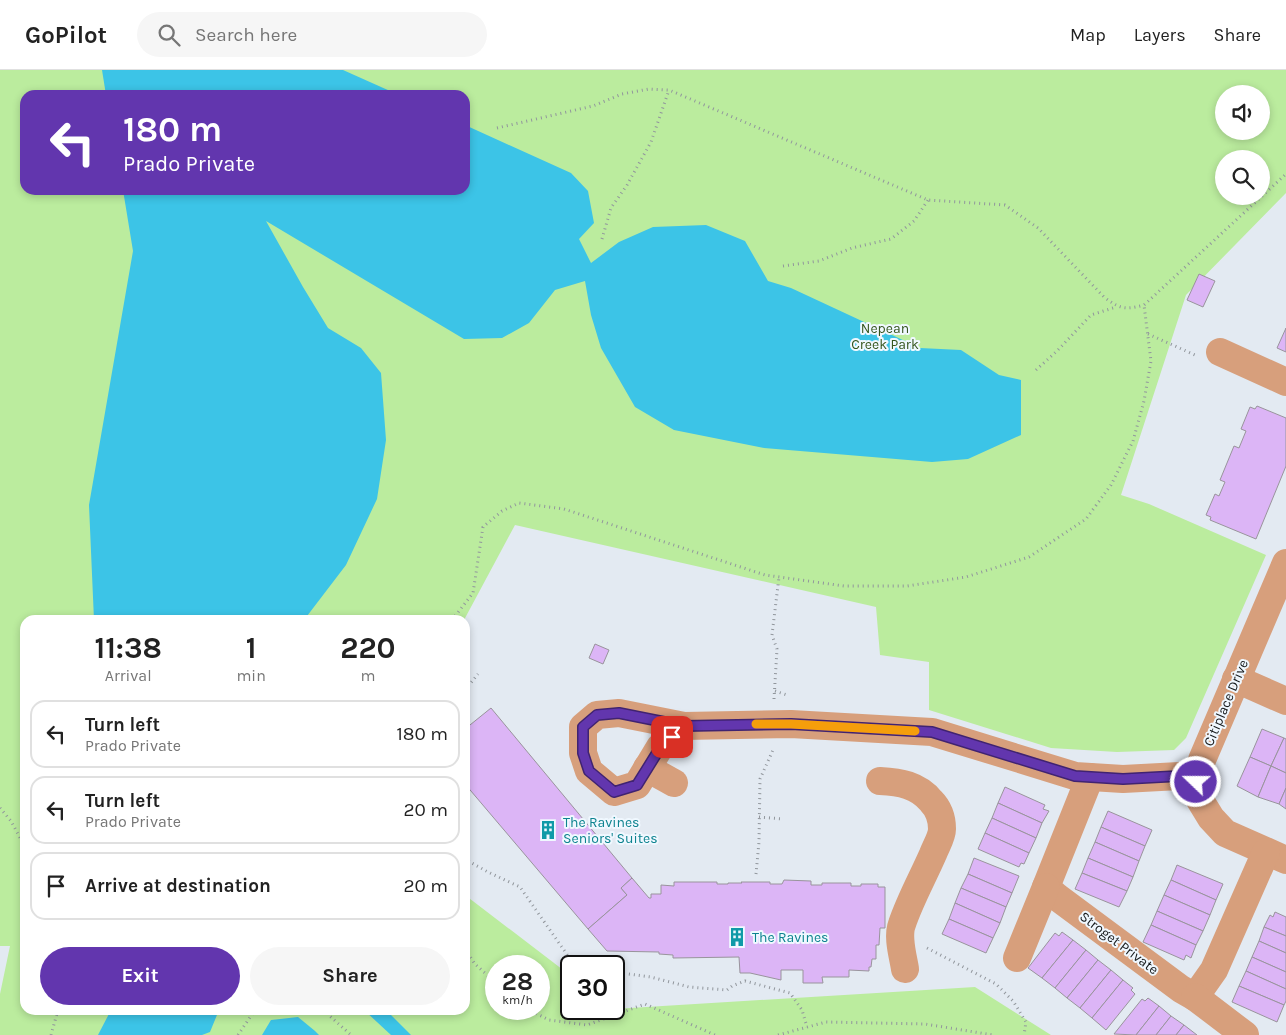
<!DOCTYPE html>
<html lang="en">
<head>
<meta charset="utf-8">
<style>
  :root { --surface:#fff; --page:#f6f6f6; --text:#222; --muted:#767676; --line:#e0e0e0; --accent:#6236ae }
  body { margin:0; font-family:Karla,sans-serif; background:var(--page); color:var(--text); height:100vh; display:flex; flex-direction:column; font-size:19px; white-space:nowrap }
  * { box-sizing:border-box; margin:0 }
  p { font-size:16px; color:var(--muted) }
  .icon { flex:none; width:28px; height:28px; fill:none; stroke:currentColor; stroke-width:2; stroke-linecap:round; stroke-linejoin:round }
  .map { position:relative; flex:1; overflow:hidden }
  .side { position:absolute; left:20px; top:545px; width:450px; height:400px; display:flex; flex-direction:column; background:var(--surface); border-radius:15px; box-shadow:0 2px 8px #0003 }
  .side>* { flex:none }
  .top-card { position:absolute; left:20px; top:20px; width:450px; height:105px; border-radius:15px; box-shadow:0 2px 8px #0003; background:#6236ae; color:#fff; overflow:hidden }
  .controls { position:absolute; left:1215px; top:15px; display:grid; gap:10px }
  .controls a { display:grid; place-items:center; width:55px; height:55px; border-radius:50%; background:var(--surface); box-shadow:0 2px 8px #0003; font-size:25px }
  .speed { position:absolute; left:485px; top:885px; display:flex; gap:10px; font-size:25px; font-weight:700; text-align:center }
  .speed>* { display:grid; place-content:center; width:65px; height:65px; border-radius:50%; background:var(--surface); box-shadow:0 2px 8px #0003; line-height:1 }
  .speed small { font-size:12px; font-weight:400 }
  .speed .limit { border:2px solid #111; border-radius:8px; background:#fff; color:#111 }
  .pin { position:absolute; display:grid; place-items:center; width:42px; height:42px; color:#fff; margin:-21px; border-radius:10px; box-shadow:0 2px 8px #0006 }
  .me { position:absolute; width:55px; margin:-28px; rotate:292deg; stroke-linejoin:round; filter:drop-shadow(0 0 4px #0008) }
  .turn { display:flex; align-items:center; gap:18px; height:105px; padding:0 20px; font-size:22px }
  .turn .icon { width:65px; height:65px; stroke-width:2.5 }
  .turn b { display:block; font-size:35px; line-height:42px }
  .eta { display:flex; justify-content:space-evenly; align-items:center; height:85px; text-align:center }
  .eta b { font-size:30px; font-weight:700; line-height:35px }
  .action { display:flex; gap:10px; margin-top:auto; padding:10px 20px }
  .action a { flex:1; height:58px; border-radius:30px; background:var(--accent); color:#fff; font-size:20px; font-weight:700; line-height:58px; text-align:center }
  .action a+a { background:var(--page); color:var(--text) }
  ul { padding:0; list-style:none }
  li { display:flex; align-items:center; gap:15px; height:68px; margin:0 10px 8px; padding:0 10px; border:2px solid var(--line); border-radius:15px }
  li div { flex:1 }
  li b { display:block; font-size:19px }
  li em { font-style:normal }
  header { display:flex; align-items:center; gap:30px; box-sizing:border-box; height:70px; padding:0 25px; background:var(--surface); border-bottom:1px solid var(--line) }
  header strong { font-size:24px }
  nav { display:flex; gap:28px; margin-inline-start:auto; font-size:18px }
  .search { width:350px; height:45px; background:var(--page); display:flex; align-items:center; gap:12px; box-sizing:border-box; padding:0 18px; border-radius:28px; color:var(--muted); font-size:19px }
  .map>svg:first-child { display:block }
  .green { fill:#bbec9e; fill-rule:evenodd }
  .water { fill:#3cc4e7 }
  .building { fill:#dcb5f6; stroke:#99949c }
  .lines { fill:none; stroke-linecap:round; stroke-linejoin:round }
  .path { stroke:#91969c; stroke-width:3; stroke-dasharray:1 4; stroke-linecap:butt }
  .minor { stroke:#d79f7c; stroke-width:28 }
  .route-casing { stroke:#402371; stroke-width:12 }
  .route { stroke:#6236ae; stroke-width:9 }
  .slow { stroke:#f59e0b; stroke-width:9 }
  .labels { text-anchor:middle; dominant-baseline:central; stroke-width:4; stroke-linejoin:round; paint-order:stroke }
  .park-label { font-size:14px; fill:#34551d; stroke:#f0f8ff }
  .street-label { font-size:14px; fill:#171a1c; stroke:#f0f8ff }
  .culture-label { font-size:14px; fill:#0d838f; stroke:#f0f8ff; text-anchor:start }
</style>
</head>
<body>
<header>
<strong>GoPilot</strong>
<div class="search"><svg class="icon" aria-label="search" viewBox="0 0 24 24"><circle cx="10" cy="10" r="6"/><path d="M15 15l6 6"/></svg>Search here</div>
<nav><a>Map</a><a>Layers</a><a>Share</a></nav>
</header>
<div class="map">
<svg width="1286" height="965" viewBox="0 0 1286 965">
  <rect width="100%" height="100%" fill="#e3eaf2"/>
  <path class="green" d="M0 0H1286V123L1186 225 1121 425 1149 434 1266 485 1186 668 1174 680 1117 682 1051 678 929 640V592L880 585 876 537 515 455 464 550H25V940H465V825L571 906V939H614L975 917 1051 965H0V924L10 876H0ZM1224 24H1261V61H1224ZM25 25H465V120H25ZM1224 89H1261V126H1224ZM496 896H539V939H496Z"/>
  <g class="water">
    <polygon points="102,0 343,0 399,25 106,25"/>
    <polygon points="465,55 571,103 588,121 594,153 579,169 591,193 619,172 653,157 706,155 745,171 768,211 791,218 920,278 961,280 999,305 1021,310 1021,365 968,389 932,392 764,378 674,360 635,337 601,278 591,245 585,211 555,220 529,253 502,268 464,269 266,151 303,217 328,258 361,278 381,303 386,370 377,429 346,495 304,550 94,550 89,435 133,181 123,120 465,120"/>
    <polygon points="111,940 219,940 210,962 202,965 98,965"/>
    <polygon points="364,940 386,940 411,965 391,965"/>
    <polygon points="298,947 315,961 319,965 262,965 271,950"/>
  </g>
  <g class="building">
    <polygon points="1199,204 1215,211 1203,237 1187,230"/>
    <polygon points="1286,258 1286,282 1277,278"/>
    <polygon points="1257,336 1286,348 1286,396 1256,469 1210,450 1211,447 1206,445 1215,424 1219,426 1225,412 1220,410 1234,376 1239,378 1246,361 1241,359 1250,337 1255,339"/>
    <polygon points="595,574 609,580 603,594 589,588"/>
    <polygon points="491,638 632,808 621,818 627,825 588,859 465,714 465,659"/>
    <polygon points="1262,659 1284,668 1271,696 1250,687"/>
    <polygon points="1284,668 1286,669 1286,703 1271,696"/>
    <polygon points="1250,687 1271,696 1258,727 1237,716"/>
    <polygon points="1271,696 1286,703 1286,718 1279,734 1258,727"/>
    <polygon points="1005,717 1045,735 1043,739 1049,741 1042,753 998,733"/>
    <polygon points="1286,718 1286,739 1279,734"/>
    <polygon points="998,733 1042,753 1036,768 992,748"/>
    <polygon points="1108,741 1152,760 1145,776 1101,757"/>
    <polygon points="992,748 1036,768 1029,783 985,763"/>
    <polygon points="1101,757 1145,776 1139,791 1095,772"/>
    <polygon points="985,763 1029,783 1024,794 1021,793 1019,797 978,779"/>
    <polygon points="1095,772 1139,791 1133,807 1088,788"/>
    <polygon points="974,788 1019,806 1012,823 968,804"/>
    <polygon points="1088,788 1133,807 1127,821 1082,803"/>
    <polygon points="1177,795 1223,814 1216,830 1171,810"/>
    <polygon points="1082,803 1127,821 1119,837 1075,819"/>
    <polygon points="968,804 1012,823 1006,837 961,818"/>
    <polygon points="632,808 649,828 651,828 651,824 661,824 661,815 674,816 674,812 717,812 717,814 728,814 728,813 742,813 741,812 770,812 770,814 782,814 784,810 811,811 811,815 822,815 822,813 851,813 851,816 861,816 861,814 878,814 878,817 885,817 885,858 880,858 879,875 876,875 876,889 872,889 871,897 869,897 869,901 849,900 849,907 822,907 823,913 803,913 803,900 781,900 781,910 750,903 740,903 739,887 673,888 673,885 659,884 659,882 607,881 588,859 627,825 621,818"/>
    <polygon points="1171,810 1216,830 1210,845 1164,825"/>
    <polygon points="961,818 1006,837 1000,853 955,833"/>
    <polygon points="1164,825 1210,845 1203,861 1157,841"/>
    <polygon points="955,833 1000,853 993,868 949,849"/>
    <polygon points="1157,841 1203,861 1196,875 1151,855"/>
    <polygon points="1275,842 1286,847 1286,866 1264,857 1270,845 1273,847"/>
    <polygon points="949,849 993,868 986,883 942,864"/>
    <polygon points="1151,855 1196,875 1191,888 1186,885 1184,890 1143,872"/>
    <polygon points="1264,857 1286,866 1286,883 1259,871"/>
    <polygon points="1062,862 1073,870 1042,908 1028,898 1055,863 1059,866"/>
    <polygon points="1073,870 1086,880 1055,918 1042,908"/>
    <polygon points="1259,871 1286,883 1286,902 1252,887"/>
    <polygon points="1086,880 1098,890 1067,928 1055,918"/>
    <polygon points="1252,887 1286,902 1286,919 1246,901"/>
    <polygon points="1098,890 1111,900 1080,938 1067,928"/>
    <polygon points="1111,900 1123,910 1092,948 1080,938"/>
    <polygon points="1246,901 1286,919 1286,931 1284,935 1239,916"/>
    <polygon points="1123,910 1133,918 1131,920 1135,924 1106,960 1092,948"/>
    <polygon points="1239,916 1284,935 1277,952 1232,932"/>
    <polygon points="1148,928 1159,936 1136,965 1114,964 1142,929 1145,931"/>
    <polygon points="1159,936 1171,946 1156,965 1136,965"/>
    <polygon points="1171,946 1184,955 1176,965 1156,965"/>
    <polygon points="1184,955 1197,965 1176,965"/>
  </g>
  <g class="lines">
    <g class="path">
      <path d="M497 58 593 36 622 24 649 19 669 20 928 130 1005 135 1038 158 1104 227C1120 239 1125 240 1144 235L1286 104"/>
      <polyline points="602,169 611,138 627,115 651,72 669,20"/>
      <polyline points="783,196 819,191 852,178 891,169 914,151 928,130"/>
      <polyline points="1148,264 1195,285"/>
      <polyline points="1036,300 1057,281 1091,245 1116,237"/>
      <polyline points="452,550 473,523 483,457 502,441 519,433 564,439 765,505 844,516 907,516 966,507 1029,487 1086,449 1111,415 1133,371 1144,331 1151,291 1144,235"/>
      <polyline points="465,620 478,604"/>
      <polyline points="775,621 787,625"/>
      <polyline points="774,629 777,579 772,565 779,507"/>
      <polyline points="0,738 11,751 25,777"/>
      <polyline points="759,747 783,749"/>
      <polyline points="465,787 470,792 488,802 520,817 575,896"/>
      <polyline points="756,804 759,772 760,709 773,680"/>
      <polyline points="927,878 996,914 1013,931 1026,952 1024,965"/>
      <polyline points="465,879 475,894 496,913"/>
      <polyline points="614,902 651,907 689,917 727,920 732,916 745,911 790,923 802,940 807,957"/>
      <polyline points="527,939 549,950 587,955 645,934 715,965"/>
      <polyline points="323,940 351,965"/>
      <polyline points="51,965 58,940"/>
      <polyline points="238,965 255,940"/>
      <polyline points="778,965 826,952 925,954 993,965"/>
    </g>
    <g class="minor">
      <polyline points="1220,282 1286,312"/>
      <polyline points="1286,493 1202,690 1196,712 1200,730 1211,748 1225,763 1286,790"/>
      <polyline points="1236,609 1286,631"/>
      <polyline points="684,656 660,677 637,715 614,722 589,701 583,683 583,657 597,645 619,643 684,656 791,654 932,662 1075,706 1123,709 1198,705"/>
      <polyline points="647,698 674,713"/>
      <polyline points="1090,707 1046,817 1057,827 1181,919 1195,927 1214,900 1266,782"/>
      <path d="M880 711C900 712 918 715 931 731 938 738 942 748 942 759 942 767 936 776 933 784 923 807 910 830 902 854 897 867 903 886 905 899"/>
      <polyline points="1017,888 1046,817"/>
      <polyline points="1195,927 1245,965"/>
    </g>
  </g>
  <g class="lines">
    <g class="route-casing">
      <polyline id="route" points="672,667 660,678 637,715 614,722 589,701 583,683 583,657 597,645 619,643 684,656 791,654 932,662 1075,706 1123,709 1198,705 1196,712"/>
    </g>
    <use href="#route" class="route"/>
    <polyline class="slow" points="756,654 791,654 915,661"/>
  </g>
  <defs>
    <g id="building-bare" transform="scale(1.5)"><path d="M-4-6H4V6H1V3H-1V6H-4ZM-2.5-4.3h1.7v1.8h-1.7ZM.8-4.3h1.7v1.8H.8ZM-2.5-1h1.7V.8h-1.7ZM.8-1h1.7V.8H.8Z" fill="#0f9aa8" stroke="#f0f8ff" stroke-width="2.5" paint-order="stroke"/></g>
  </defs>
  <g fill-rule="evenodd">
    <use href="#building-bare" x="548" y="760"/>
    <use href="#building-bare" x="737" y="867"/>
  </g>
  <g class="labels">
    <g class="park-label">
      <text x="885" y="258">Nepean<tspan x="885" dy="16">Creek Park</tspan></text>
    </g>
    <g class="street-label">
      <text transform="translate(1226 633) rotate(-67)">Citiplace Drive</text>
      <text transform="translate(1119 873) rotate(37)">Stroget Private</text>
    </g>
    <g class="culture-label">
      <text x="563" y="752">The Ravines<tspan x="563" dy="16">Seniors' Suites</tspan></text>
      <text x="752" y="867">The Ravines</text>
    </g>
  </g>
</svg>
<div class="controls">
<a><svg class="icon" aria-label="sound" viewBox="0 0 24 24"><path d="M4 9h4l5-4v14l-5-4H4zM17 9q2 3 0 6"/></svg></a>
<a><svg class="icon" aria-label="search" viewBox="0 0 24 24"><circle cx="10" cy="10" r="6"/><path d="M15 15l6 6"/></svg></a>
</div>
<div class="speed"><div>28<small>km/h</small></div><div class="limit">30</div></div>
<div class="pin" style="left:672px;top:667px;background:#d93025"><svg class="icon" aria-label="arrive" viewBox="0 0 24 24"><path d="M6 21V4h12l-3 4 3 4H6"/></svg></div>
<svg class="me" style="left:1196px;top:712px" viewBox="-20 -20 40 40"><circle r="17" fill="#6236ae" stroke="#fff" stroke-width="3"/><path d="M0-11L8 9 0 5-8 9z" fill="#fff"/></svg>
<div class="top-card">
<div class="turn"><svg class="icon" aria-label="left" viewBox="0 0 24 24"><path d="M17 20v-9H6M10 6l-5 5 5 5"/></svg><div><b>180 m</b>Prado Private</div></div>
</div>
<section class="side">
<div class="eta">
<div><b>11:38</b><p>Arrival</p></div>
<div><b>1</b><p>min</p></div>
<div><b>220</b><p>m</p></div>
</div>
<ul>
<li><svg class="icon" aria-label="left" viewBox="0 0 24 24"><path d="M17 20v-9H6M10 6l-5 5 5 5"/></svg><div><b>Turn left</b><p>Prado Private</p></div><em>180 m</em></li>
<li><svg class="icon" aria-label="left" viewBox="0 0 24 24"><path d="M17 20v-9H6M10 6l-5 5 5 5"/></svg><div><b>Turn left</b><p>Prado Private</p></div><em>20 m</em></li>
<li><svg class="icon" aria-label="arrive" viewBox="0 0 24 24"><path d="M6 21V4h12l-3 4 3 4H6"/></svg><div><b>Arrive at destination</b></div><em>20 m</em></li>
</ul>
<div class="action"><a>Exit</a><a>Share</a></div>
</section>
</div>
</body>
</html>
